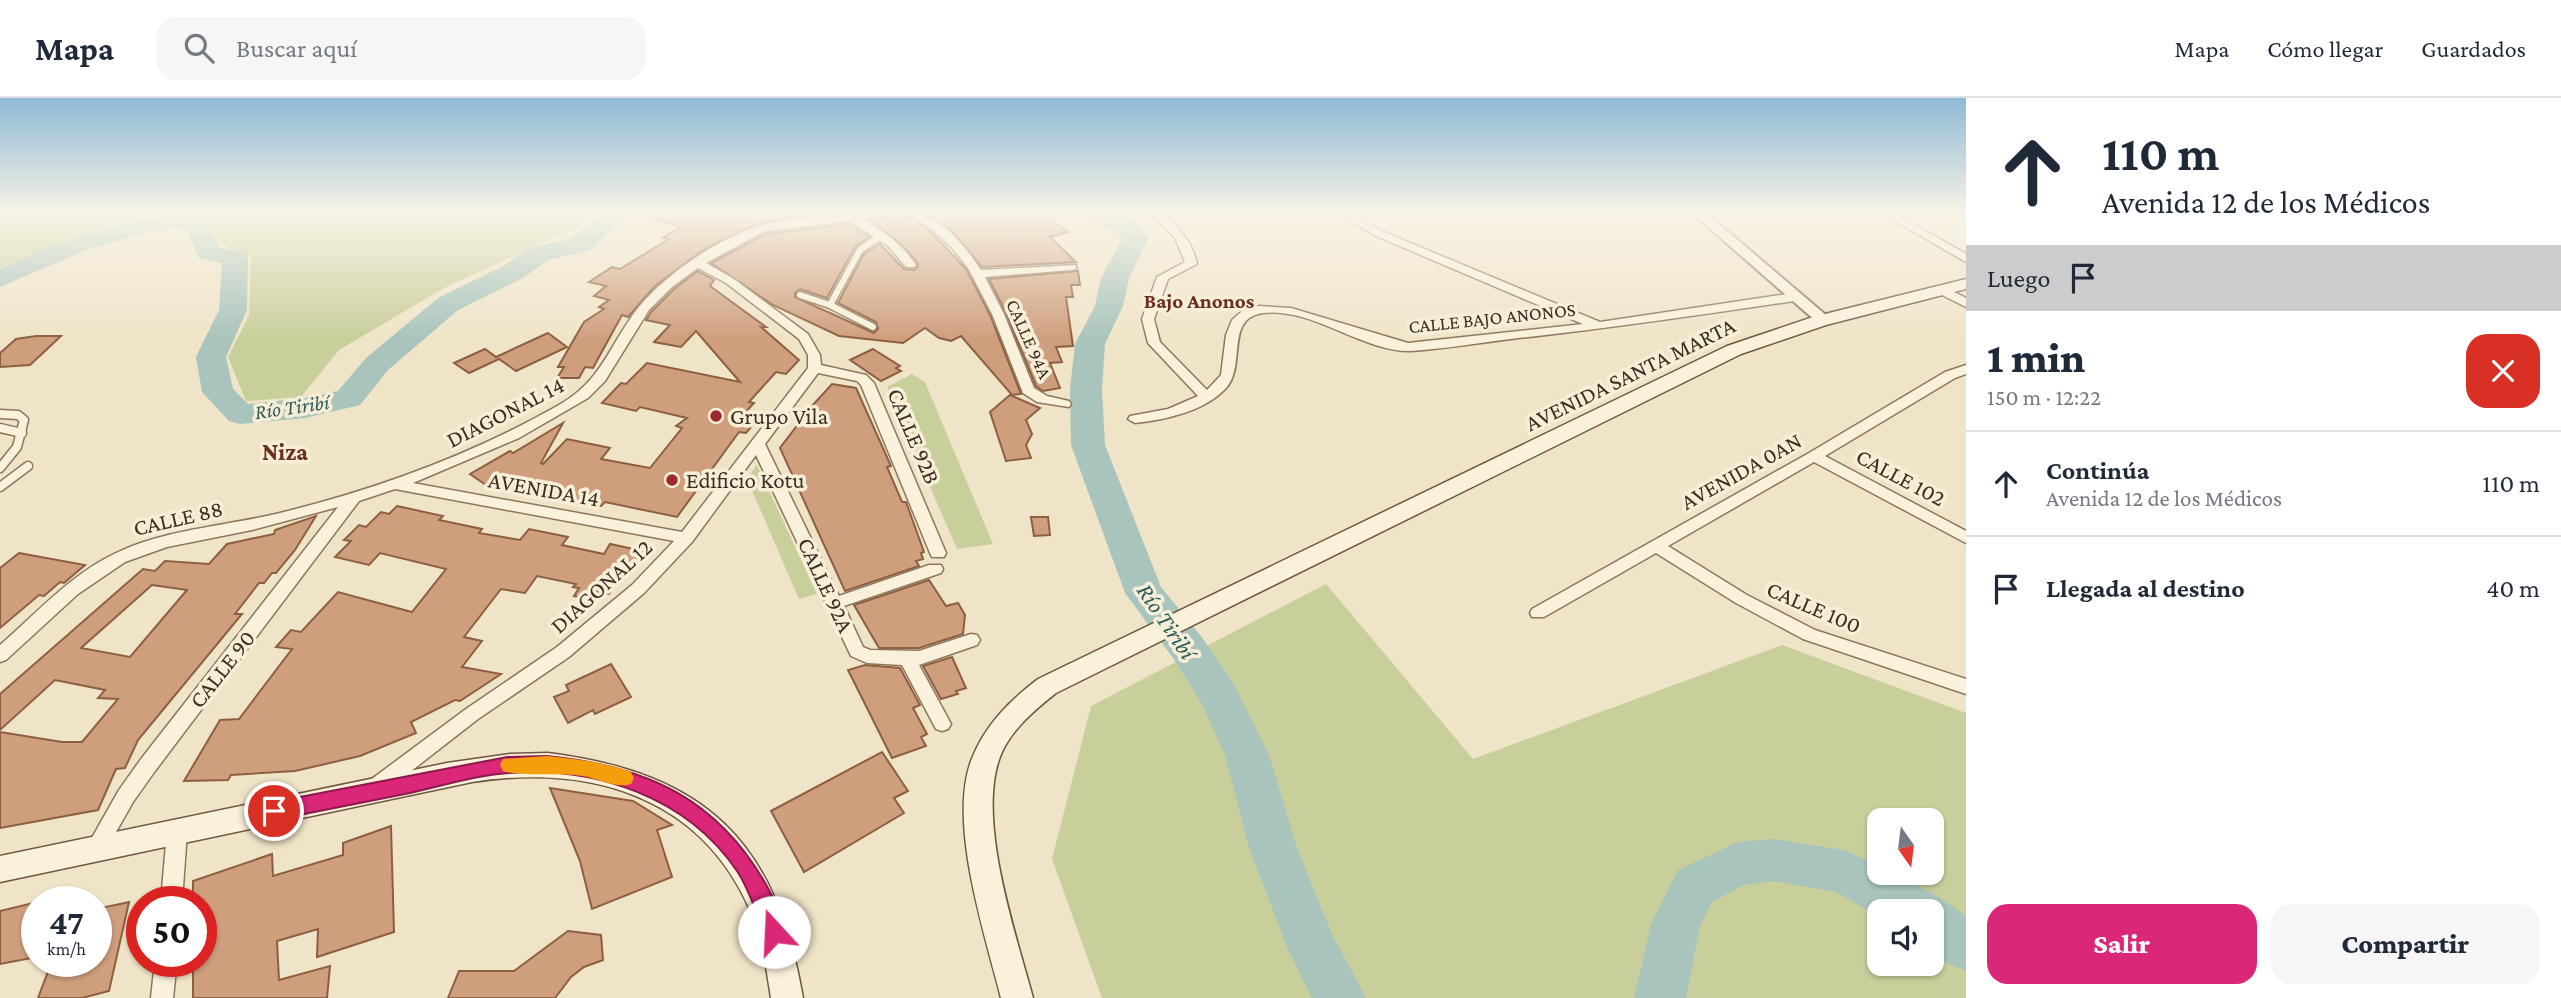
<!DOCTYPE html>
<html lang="es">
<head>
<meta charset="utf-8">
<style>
  :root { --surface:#fff; --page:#f6f6f7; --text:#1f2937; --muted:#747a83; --line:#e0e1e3; --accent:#db2777 }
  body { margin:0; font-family:"Crimson Pro",serif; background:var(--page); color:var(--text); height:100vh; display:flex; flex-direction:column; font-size:26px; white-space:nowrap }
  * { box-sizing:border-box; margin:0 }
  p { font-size:23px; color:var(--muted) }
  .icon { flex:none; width:38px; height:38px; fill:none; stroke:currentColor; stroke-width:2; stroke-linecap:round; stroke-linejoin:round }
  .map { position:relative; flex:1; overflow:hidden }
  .sheet { display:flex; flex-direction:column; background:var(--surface); width:595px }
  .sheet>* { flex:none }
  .guide { background:#fff; color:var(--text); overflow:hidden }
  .needle { width:46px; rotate:166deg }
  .fabs { position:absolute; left:1867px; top:710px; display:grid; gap:14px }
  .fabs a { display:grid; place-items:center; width:77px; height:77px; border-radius:14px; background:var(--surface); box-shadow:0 2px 5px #0004; font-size:35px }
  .speed { position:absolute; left:21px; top:788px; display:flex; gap:14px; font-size:35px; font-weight:700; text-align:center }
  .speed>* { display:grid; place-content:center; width:91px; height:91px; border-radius:50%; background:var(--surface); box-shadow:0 2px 5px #0004; line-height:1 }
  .speed small { font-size:18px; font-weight:400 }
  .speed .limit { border:10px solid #d22; background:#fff; color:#111 }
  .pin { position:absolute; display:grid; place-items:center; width:60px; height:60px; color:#fff; margin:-30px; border:4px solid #fff; border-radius:50%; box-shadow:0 2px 7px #0007 }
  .me { position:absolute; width:77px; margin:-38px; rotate:340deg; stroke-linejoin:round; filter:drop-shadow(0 0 5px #0008) }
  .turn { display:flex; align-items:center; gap:24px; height:147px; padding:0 21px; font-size:32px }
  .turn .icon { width:91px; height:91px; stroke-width:2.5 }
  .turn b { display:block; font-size:49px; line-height:60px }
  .then { display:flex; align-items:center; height:66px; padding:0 21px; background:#0003; gap:14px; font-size:26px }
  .round { display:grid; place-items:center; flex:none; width:74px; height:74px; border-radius:21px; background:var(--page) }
  .head { display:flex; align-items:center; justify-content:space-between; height:119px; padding:0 21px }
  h1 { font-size:42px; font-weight:800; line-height:52px }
  .cta { display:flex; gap:14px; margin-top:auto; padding:14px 21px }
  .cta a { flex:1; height:80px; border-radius:21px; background:var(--accent); color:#fff; font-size:28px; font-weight:800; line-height:80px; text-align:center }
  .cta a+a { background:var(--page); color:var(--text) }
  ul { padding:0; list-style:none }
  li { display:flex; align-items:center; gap:21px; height:105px; padding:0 21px; border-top:2px solid var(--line) }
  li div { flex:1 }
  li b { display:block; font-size:26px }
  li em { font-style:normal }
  header { display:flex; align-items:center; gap:42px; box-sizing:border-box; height:98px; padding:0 35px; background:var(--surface); border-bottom:2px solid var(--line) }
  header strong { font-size:33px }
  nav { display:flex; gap:38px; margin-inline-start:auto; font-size:24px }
  .search { width:490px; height:63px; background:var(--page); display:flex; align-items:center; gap:18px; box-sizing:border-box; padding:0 24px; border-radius:21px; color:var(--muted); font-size:26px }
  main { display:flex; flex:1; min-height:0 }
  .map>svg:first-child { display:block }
  .green { fill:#c9cf9b; fill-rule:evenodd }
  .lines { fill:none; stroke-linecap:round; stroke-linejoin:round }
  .river { fill:#a9c4bc; fill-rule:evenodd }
  .building { fill:#cf9f7d; stroke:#8d5f41; stroke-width:2; fill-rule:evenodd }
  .service-far1-casing { stroke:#8d765c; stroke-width:9 }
  .service-casing { stroke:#8d765c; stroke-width:11 }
  .minor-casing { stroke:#8d765c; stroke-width:3 }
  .tertiary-casing { stroke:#8d765c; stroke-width:4 }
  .secondary-casing { stroke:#6f573f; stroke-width:3 }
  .service-far1 { stroke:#faf1dc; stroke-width:6 }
  .service { stroke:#faf1dc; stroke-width:8 }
  .minor { fill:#faf1dc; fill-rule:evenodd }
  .tertiary { fill:#faf1dc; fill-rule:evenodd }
  .secondary { fill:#faf1dc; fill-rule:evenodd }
  .route { fill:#db2777; stroke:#8e194d; stroke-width:2 }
  .slow { fill:#f59e0b }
  .poi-dot { fill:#9e2a2b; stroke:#f7eed8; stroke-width:2.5 }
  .labels { text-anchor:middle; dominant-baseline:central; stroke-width:7; stroke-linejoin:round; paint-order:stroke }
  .far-street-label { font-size:19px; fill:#3d2e20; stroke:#f7eed8 }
  .far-neighbourhood-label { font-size:21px; font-weight:bold; fill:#6b2e1e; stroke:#f7eed8 }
  .far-water-label { font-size:21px; font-style:italic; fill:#2f5d5a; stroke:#f7eed8 }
  .street-label { font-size:23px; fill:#3d2e20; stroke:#f7eed8 }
  .poi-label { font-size:23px; fill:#3d2e20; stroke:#f7eed8; text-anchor:start }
  .neighbourhood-label { font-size:24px; font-weight:bold; fill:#6b2e1e; stroke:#f7eed8 }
  .water-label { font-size:24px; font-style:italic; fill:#2f5d5a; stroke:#f7eed8 }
</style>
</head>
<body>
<header>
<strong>Mapa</strong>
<div class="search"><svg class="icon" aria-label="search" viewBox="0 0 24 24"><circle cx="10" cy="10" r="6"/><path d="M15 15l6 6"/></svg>Buscar aquí</div>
<nav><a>Mapa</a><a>Cómo llegar</a><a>Guardados</a></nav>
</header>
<main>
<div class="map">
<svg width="1966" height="900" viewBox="0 0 1966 900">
  <rect width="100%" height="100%" fill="#f0e4c8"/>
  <g class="green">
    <path d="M0 115H167C107 124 55 147 0 170Z"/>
    <polygon points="189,115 596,115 575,130 444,190 339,252 301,299 246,303 228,259 249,217 251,160 221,145 207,124"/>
    <polygon points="912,276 925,284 993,446 957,451 887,289"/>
    <polygon points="757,366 757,367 817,496 799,501 747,381"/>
    <path d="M1326 486 1473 661 1782 547 1966 615V900H1102L1052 761 1091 608ZM1880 723H1932V775H1880ZM1880 814H1932V866H1880Z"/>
  </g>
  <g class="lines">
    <g class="river">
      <path d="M180 115C204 115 211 128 219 149L244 154 248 160 247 212 226 259 233 291 248 306 305 300 338 293 366 260 438 200 501 169 531 150 572 140 602 115H630L590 152 549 162 521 181 458 212 388 272 360 307 305 320 240 326 229 323 202 294 196 259 219 212 222 165 199 160 188 134 182 130 147 134 86 152 0 189V171C61 143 113 123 180 115Z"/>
      <path d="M1082 115C1117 115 1127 109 1148 141L1129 180 1123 208 1105 246 1102 291 1105 347 1161 489 1201 538 1233 585 1269 657 1298 753 1332 836 1366 900H1312L1288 851 1250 753 1225 657 1201 604 1173 560 1125 495 1071 347 1070 291 1075 246 1095 208 1101 180 1122 141C1112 126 1091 129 1082 115Z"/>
      <path d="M1773 741 1844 752 1880 768V775C1903 775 1947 803 1966 818V873L1948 866 1932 853V814H1880V819L1836 794 1773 783 1744 787 1712 804 1700 828 1686 900H1634L1651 826 1678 772 1738 744Z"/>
    </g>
  </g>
  <g class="building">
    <polygon points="650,115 830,115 759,125 706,150 655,188 628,219 622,217 593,270 585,269 579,280 557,280 564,269 558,269 584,224 604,211 599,209 609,202 594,198 606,188 589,184 612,169 620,171 669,141 663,140 680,129 650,120"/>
    <polygon points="895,115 906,115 932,135 966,171 990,217 1021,296 1012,297 961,238 951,243 939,240 925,230 903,245 839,238 773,207 711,165 766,136 849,126 869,139 855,149 827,200 800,191 795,195 795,199 874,235 878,231 876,224 838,205 864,156 880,146 904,171 914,172 918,169 918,165 900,145 870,122"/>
    <polygon points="924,115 1043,115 1068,134 1050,139 1076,164 982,169 952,133"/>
    <polygon points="698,173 714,182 710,188 766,229 761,229 799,262 786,276 776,274 749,304 754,305 744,316 759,320 746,335 739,334 677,419 605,404 601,408 573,405 506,388 500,382 486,387 470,376 510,353 513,355 563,325 541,365 543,366 567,341 610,350 601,361 650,370 682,330 676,328 687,320 640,309 636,313 602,305 621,285 626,286 647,265 740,284 696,233 681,249 654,244 670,227 646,222 651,214 674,191"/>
    <polygon points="1078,173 1080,187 1071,187 1073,199 1066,199 1073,248 1056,249 1062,264 1050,265 1060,290 1043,293 1036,288 1006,215 989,181"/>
    <polygon points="548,235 567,249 516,273 499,261 469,275 454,265 485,251 496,259"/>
    <polygon points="36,238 61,238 30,267 0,269 0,255 16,241"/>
    <polygon points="873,251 900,268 896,270 901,273 881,283 850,262"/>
    <polygon points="832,286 856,290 891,368 887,369 902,404 906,404 924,454 921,455 923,461 916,463 919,468 845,493 780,350 812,308"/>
    <polygon points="1010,297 1040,310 1026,322 1032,336 1026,347 1031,360 1006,363 990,314"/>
    <polygon points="397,408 443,418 439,422 482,431 479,435 520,442 529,431 568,439 562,447 604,456 610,446 647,454 633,473 626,471 609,496 597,494 591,501 574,498 579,490 573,489 576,486 537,478 525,495 501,491 464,539 482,543 462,569 501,576 460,603 455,602 411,624 416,635 360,658 295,673 231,677 228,682 184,683 220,622 239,621 292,551 276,549 291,532 301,534 338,494 412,514 446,471 380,455 369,467 335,459 351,443 344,442 359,427 366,429 381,414 389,416"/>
    <path d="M316 418 295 452 276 475H272L264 485H259L235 516H242L138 642 125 670 116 671 98 712 0 730V634L62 644H82L118 601 98 600 105 592 55 582 0 632V596L143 471 155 473 165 463 209 466 227 446 274 436 275 432ZM152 487 187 492 130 559 81 550Z"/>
    <polygon points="1031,419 1048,419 1050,437 1034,438"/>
    <polygon points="19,455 85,467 64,485 60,484 44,498 39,497 0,530 0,470"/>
    <polygon points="929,482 946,508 958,505 965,517 963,536 919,550 879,550 854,507"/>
    <polygon points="952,559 966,590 956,593 958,596 941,601 923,568"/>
    <polygon points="611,566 631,599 595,616 593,612 568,625 554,599 569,593 566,587"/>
    <polygon points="865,567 900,570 920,607 913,610 927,636 921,639 926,648 892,660 848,572"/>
    <polygon points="882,654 908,693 894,700 904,715 804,774 771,713"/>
    <polygon points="550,690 633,703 672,727 657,732 672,779 592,811 580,763"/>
    <polygon points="391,728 394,834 317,859 318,831 277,843 279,882 330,868 327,900 193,900 193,863 201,863 201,803 193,803 193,783 272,756 273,778 343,757 343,745"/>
    <polygon points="129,804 109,893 82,900 38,900 52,863 96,863 96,811"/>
    <polygon points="33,805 32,810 37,808 37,859 0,866 0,813"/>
    <polygon points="568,833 601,837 603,862 584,869 571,879 555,900 448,900 459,873 514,873"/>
  </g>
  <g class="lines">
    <g class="service-far1-casing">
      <g id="service-far1">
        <polyline points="800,197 830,207 860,152 882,137"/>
        <polyline points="830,207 873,229"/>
        <polyline points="0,316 9,316"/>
      </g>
    </g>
    <g class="service-casing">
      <g id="service">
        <polyline points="0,316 18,317 24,322 17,349 0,370"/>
        <polyline points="0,330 22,335"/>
        <polyline points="0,389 28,368"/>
      </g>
    </g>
    <g class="minor-casing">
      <g id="minor">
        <path d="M859 115H893L863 121C884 134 902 146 916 167L914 169H906L888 148 850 123 765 133 706 165 734 181 808 236 820 257 821 267 866 277 874 285 946 455 944 459H932L930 455 861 287 857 283 818 275 765 346 839 498 929 467H941L943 471 941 475 844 508 863 549 870 552 919 553 971 536 977 537 980 542 977 547 919 567 951 626 948 631 942 633 936 631 902 567 867 565 851 558 756 357 692 444 644 495 569 559 478 621 383 695 376 697 369 695 366 689 369 683 466 611 557 549 632 487 674 443 395 391 359 403 155 673 133 704 103 757 96 760 89 757 86 751 89 745 119 692 141 661 338 409 252 432 167 449 125 464 78 496 6 562 0 564V547C37 515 71 476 116 455 166 431 226 428 280 415 377 391 471 357 559 307 599 284 607 254 632 218 657 182 717 140 760 128 789 119 828 119 859 115ZM698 170 726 185 799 241 808 257V270L682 434 413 385 519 340 588 300 605 283 649 212 672 189Z"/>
        <path d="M909 115C939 115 965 148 981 172L1076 167V171L1072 172 985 179 1004 216 1034 290 1047 298 1069 303 1071 306 1069 309 1037 304 1023 295 992 216 968 170 953 151 934 133Z"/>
        <path d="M1151 115H1163C1179 129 1193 145 1197 166L1168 181 1154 221 1160 244 1207 292 1221 277 1226 237 1232 222 1242 213 1259 208 1291 210 1408 245 1583 226 1376 138 1336 115H1349L1384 134 1600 224 1794 195 1800 199 1794 203C1700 217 1605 231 1511 241 1478 245 1444 251 1411 253 1362 254 1313 209 1263 215 1225 220 1246 266 1227 289 1206 313 1165 322 1135 325L1128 321 1130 318 1168 311 1198 298 1148 245 1142 221 1157 179 1185 164 1175 140Z"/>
        <polygon points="1881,115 1894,115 1966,156 1966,164"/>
        <polygon points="1942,188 1966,200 1966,209 1938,195 1938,189"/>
        <polygon points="1966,267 1966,276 1955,280 1825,358 1966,433 1966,445 1814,364 1668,448 1747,497 1815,532 1966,581 1966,596 1803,541 1736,505 1656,455 1544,519 1532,519 1530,515 1532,511 1809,355 1945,274"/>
        <polygon points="177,725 184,728 187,734 182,803 161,803 167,734 170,728"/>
        <polygon points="155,863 177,863 173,900 151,900"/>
      </g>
    </g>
    <g class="tertiary-casing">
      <polygon id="tertiary" points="1692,115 1706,115 1827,218 1830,221 1827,224 1817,224"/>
    </g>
    <g class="secondary-casing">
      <g id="secondary">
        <path d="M1966 181V191L1826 227 1741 256 1056 595C1036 611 1013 630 1002 654 974 716 1016 836 1033 900H1001C985 836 948 726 971 663 984 628 1009 603 1038 581L1727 248 1813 219Z"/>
        <path d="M548 655C706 675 776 743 803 900H771C766 870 763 840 750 812 700 696 587 666 472 684L0 784V758L447 665 510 656Z"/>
      </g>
    </g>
    <use href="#service-far1" class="service-far1"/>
    <use href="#service" class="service"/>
    <use href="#minor" class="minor"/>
    <use href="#tertiary" class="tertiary"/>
    <use href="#secondary" class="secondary"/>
  </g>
  <linearGradient id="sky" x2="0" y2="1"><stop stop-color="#8fbad6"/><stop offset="0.48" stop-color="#f8f3e6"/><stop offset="1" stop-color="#f8f3e6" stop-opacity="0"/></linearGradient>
  <rect width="1966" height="241" fill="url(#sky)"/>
  <path class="route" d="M547 658C647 668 720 701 769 792 776 806 789 825 782 841L774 844 767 841C757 819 751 794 737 773 687 699 595 668 509 675 476 677 442 688 410 695 364 704 319 713 274 722L267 719 264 713 267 707 274 704 507 659Z"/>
  <path class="slow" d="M547 658C576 661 604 664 631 674L634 680 631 686C616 691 597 680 582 678 558 674 522 679 503 673L500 667 503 661Z"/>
  <g class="poi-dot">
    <circle cx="716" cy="318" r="7"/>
    <circle cx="672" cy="382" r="7"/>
  </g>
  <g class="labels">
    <g class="far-street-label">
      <text transform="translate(1492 220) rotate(-6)">CALLE BAJO ANONOS</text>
      <text transform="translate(1029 241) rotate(66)">CALLE 94A</text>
    </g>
    <g class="far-neighbourhood-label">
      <text x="1199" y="203">Bajo Anonos</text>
    </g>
    <g class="far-water-label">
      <text transform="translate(292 309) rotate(-8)">Río Tiribí</text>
    </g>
    <g class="street-label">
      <text transform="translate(1630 276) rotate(-26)">AVENIDA SANTA MARTA</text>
      <text transform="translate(505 314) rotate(-27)">DIAGONAL 14</text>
      <text transform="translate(914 338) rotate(67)">CALLE 92B</text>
      <text transform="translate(1741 373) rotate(-29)">AVENIDA 0AN</text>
      <text transform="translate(1901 379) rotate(28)">CALLE 102</text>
      <text transform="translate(544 391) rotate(10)">AVENIDA 14</text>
      <text transform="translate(178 420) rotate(-13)">CALLE 88</text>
      <text transform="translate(826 487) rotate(65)">CALLE 92A</text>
      <text transform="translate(601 488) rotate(-42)">DIAGONAL 12</text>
      <text transform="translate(1814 509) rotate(23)">CALLE 100</text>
      <text transform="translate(222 571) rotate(-52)">CALLE 90</text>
    </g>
    <g class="poi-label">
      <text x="730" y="318">Grupo Vila</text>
      <text x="686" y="382">Edificio Kotu</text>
    </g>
    <g class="neighbourhood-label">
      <text x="285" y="353">Niza</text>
    </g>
    <g class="water-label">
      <text transform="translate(1167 523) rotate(56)">Río Tiribí</text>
    </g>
  </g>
</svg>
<div class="fabs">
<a><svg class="needle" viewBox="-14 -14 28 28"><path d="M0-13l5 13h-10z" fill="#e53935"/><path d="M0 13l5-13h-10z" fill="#747a83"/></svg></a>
<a><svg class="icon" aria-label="sound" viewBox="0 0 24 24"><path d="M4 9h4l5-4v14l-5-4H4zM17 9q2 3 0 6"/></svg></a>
</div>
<div class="speed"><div>47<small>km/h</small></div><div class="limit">50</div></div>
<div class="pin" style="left:274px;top:713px;background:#d93025"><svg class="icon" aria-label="arrive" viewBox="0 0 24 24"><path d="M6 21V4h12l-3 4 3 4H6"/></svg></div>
<svg class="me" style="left:774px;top:834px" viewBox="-20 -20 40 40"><circle r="19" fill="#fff"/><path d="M0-13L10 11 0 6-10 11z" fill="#db2777"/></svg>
</div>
<section class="sheet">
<div class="guide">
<div class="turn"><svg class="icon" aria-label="ahead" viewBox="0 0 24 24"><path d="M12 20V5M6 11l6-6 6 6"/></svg><div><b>110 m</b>Avenida 12 de los Médicos</div></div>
<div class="then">Luego<svg class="icon" aria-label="arrive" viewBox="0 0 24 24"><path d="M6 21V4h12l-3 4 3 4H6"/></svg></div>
</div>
<div class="head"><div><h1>1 min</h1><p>150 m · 12:22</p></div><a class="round" style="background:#d93025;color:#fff"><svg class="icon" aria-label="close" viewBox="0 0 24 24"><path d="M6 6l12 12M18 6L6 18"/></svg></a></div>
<ul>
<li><svg class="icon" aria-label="ahead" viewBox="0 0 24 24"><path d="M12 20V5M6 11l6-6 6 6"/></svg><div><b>Continúa</b><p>Avenida 12 de los Médicos</p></div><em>110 m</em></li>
<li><svg class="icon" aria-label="arrive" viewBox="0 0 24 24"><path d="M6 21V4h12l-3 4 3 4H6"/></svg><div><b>Llegada al destino</b></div><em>40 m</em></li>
</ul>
<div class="cta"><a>Salir</a><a>Compartir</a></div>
</section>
</main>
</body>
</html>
